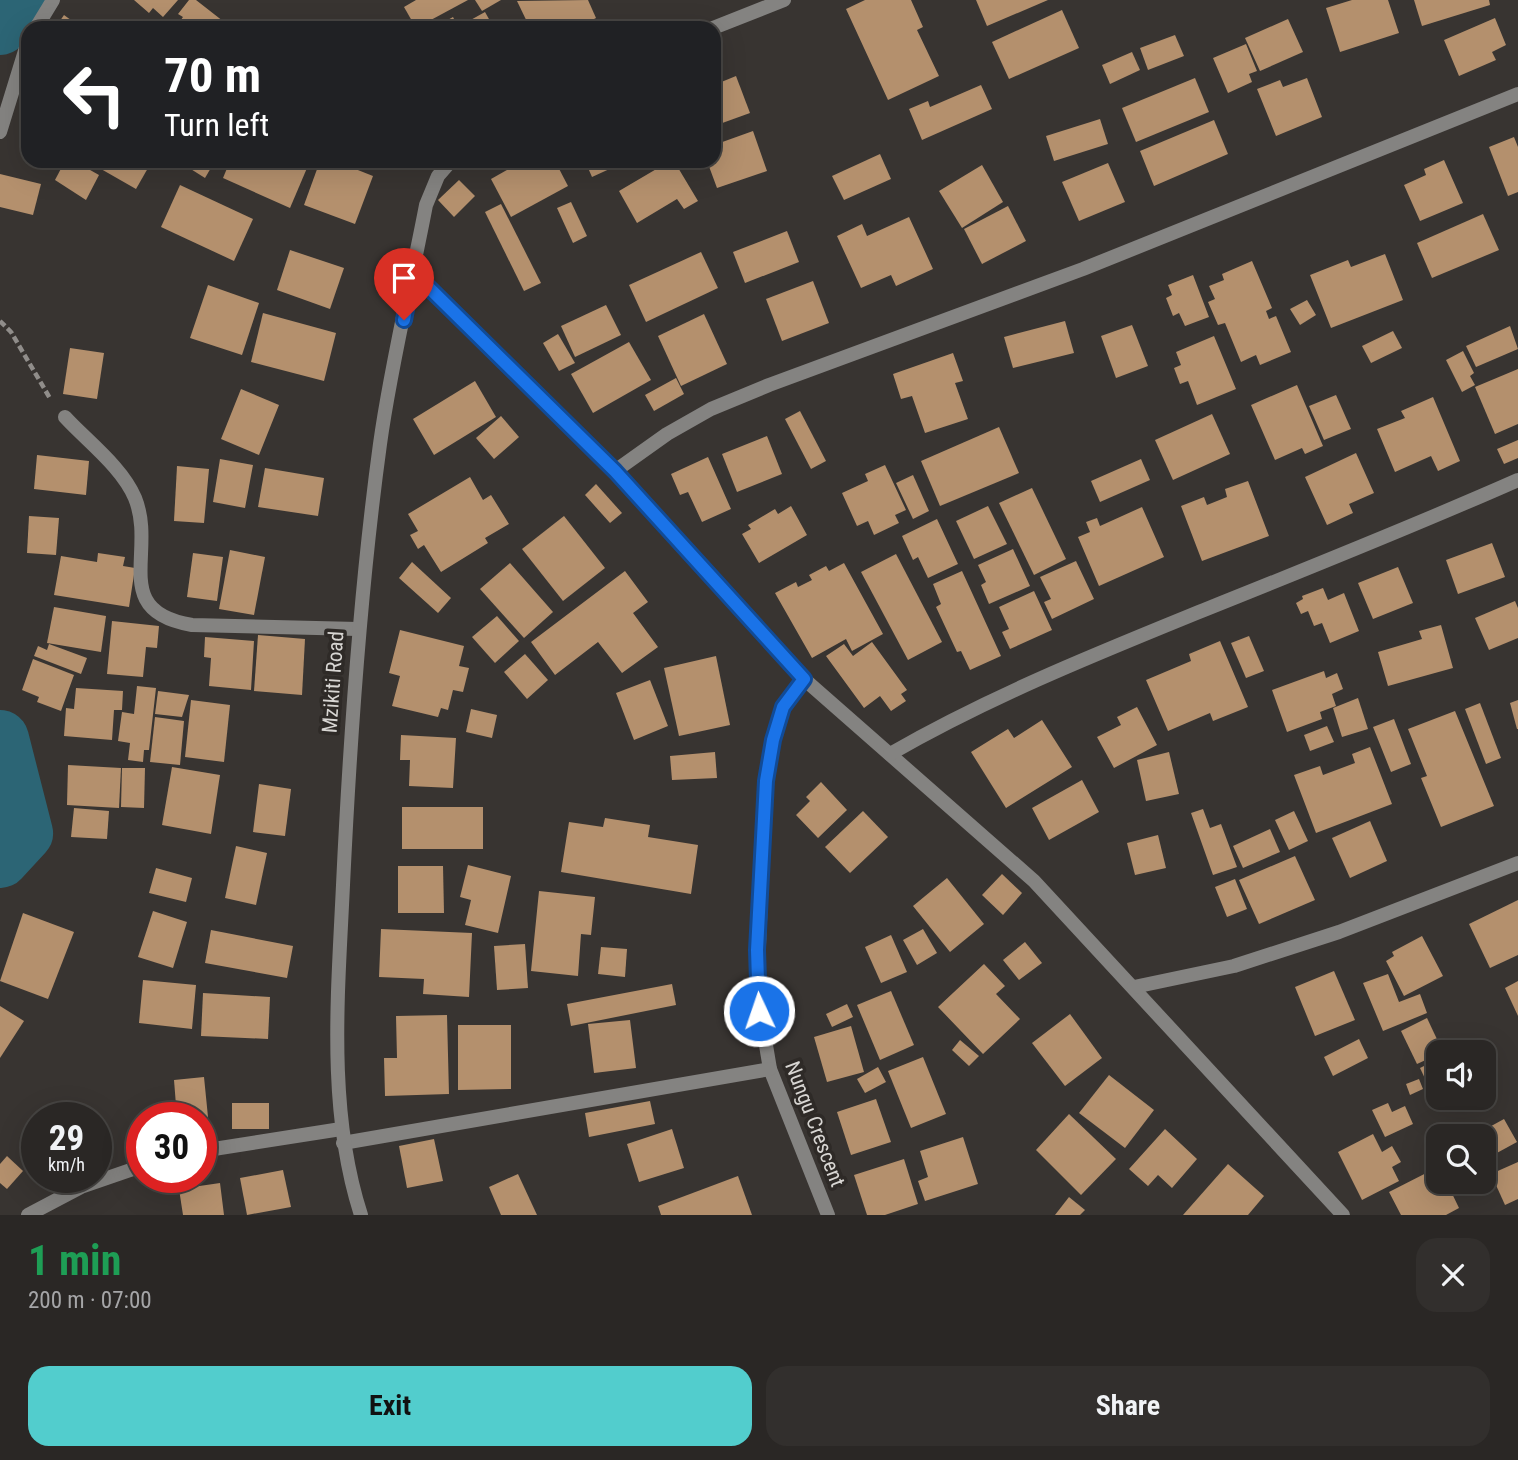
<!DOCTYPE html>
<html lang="en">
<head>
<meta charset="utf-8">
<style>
  :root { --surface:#2a2725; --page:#322f2d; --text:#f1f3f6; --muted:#a5a5a7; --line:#464442; --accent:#52cdcd }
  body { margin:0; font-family:"Roboto Condensed",sans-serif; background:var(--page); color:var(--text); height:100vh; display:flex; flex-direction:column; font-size:26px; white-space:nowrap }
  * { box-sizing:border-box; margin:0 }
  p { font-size:23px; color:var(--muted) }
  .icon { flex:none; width:38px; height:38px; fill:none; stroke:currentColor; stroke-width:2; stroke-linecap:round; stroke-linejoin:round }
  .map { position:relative; height:1215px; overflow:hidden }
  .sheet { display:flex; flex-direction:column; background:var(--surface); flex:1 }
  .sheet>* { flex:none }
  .top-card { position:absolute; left:21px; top:21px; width:700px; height:147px; border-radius:21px; box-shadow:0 7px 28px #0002,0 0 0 2px var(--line); background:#202124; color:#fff; overflow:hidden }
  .buttons { position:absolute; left:1426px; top:1040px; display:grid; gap:14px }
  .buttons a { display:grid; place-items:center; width:70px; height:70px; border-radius:14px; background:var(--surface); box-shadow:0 7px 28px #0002,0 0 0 2px var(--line); font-size:35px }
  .speed { position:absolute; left:21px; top:1102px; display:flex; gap:14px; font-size:35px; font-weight:700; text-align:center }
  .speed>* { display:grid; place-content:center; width:91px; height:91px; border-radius:50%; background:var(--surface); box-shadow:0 7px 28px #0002,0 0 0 2px var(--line); line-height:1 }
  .speed small { font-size:18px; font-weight:400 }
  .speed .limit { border:10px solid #d22; background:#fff; color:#111 }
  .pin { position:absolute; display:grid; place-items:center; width:60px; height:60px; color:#fff; margin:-72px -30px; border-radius:50% 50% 50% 0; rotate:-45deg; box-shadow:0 0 7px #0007 }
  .pin .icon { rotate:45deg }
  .me { position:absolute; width:77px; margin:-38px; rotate:357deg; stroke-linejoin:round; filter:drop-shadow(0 0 5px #0008) }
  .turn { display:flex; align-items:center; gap:24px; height:147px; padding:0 28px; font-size:32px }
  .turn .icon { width:91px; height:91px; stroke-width:2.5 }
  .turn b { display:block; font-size:49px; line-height:60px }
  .round { display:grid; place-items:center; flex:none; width:74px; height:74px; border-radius:21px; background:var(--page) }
  .head { display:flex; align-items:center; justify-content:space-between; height:119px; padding:0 28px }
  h1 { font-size:42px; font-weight:700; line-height:52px; color:#1e9e55 }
  .button { display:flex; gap:14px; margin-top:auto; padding:14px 28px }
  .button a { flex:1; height:80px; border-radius:21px; background:var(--accent); color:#111; font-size:28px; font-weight:700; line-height:80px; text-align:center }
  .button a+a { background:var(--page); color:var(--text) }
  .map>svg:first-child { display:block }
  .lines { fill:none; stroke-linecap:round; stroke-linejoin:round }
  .river { stroke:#2c6575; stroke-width:58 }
  .building { fill:#b4906d }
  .path { stroke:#908d8a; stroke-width:4.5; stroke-dasharray:7 3.5; stroke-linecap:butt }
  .minor { stroke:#848381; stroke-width:14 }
  .route-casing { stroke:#114b97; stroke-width:18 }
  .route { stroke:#1a73e8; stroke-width:12 }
  .labels { text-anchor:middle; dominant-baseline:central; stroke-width:7; stroke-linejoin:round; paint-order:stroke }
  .street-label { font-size:21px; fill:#d8d6d3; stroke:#2e2a27 }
</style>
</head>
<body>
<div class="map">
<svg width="1518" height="1215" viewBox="0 0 1518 1215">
  <rect width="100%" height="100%" fill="#383431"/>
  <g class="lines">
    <g class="river">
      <polyline points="0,26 16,0"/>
      <polyline points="0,739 24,833 0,859"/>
    </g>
  </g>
  <g class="building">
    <polygon points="134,0 178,0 163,17 153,8 149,13"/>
    <polygon points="189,0 196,0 228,25 226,28 175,28 183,17 178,14"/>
    <polygon points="416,0 468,0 416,28 404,7"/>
    <polygon points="475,0 501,0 482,11"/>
    <polygon points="588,0 596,18 576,28 530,28 517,1"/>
    <polygon points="865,0 911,0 923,27 917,30 939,76 888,100 846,9"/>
    <polygon points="976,0 1048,0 987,26"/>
    <polygon points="1352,0 1388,0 1399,33 1340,52 1326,8"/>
    <polygon points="1414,0 1489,0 1490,5 1422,26"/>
    <polygon points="1062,10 1079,48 1009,79 992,42"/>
    <polygon points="485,12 494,28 437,26 453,17 458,27"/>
    <polygon points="64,15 82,28 55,28"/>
    <polygon points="1495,18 1506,45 1492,52 1496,60 1459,76 1444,40"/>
    <polygon points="1288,19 1303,52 1260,71 1245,38"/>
    <polygon points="1175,35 1184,56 1148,70 1140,48"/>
    <polygon points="1246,44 1257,71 1249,74 1252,82 1228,93 1213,58"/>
    <polygon points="1132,52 1140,70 1110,84 1102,65"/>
    <polygon points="736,76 750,113 714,126 714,85"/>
    <polygon points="1195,78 1209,112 1136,142 1122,108"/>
    <polygon points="1307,78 1322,117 1276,136 1257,89 1280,80 1283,87"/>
    <polygon points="981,85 992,109 922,140 909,109 928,101 930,107"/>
    <polygon points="1100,119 1108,144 1054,161 1046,136"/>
    <polygon points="1214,120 1228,154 1154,186 1140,151"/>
    <polygon points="753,131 767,171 717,188 707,161 714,161 714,145"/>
    <polygon points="1514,137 1518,147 1518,192 1508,196 1489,147"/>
    <polygon points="880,154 891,179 844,200 832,176"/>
    <polygon points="1444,160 1463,203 1420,221 1404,185 1426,175 1424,169"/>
    <polygon points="65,161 74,161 99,175 86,200 55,180"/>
    <polygon points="87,161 152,161 136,189"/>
    <polygon points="178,161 215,161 205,178"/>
    <polygon points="230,161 310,161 290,208 223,178"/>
    <polygon points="320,161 335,161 373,176 355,224 304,205"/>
    <polygon points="523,161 555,161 568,186 511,217 491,179"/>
    <polygon points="585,161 627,161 592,177"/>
    <polygon points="670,161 674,161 698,201 684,209 677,199 637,223 619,191"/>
    <polygon points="1108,163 1125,202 1079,221 1062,182"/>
    <polygon points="982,165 1003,202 962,228 939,191"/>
    <polygon points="0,174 41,184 33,215 0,207"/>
    <polygon points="459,180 475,196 454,217 438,200"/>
    <polygon points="180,185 253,219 234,261 161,227"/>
    <polygon points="571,202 587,236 573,243 557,208"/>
    <polygon points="501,204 541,283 524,291 485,212"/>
    <polygon points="1008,206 1026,241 982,264 964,229"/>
    <polygon points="1483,214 1499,250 1432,278 1417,243"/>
    <polygon points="909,217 933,269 896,286 891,275 861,288 837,236 862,224 867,236"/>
    <polygon points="787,231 799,262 745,283 733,252"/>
    <polygon points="290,250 344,268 330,309 277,290"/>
    <polygon points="701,252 718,288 646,322 629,285"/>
    <polygon points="1385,254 1403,300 1331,328 1310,275 1348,260 1351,267"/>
    <polygon points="1252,261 1272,308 1266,311 1269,319 1276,316 1291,352 1260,365 1256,355 1241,362 1225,323 1218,325 1208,302 1215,299 1209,286 1224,280 1222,274"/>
    <polygon points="1193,275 1209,317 1185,326 1179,313 1173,316 1166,298 1172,295 1168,285"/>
    <polygon points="813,281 829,323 782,341 766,299"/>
    <polygon points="208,285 259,303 242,355 190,338"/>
    <polygon points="1307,300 1316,315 1300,325 1290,309"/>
    <polygon points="606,305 621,335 575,357 561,326"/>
    <polygon points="263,313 336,333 324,381 251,362"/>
    <polygon points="704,314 727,364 681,386 658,336"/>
    <polygon points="1065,321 1074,353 1013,368 1004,337"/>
    <polygon points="1132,325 1148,366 1116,378 1101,336"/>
    <polygon points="1510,326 1518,349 1476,367 1466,346"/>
    <polygon points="1393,331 1402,348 1371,363 1362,346"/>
    <polygon points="558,334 575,363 559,371 543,343"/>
    <polygon points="1214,336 1236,389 1197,405 1188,381 1180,384 1174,368 1181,365 1176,352"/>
    <polygon points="629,342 651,380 593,413 571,374"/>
    <polygon points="70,348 104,353 97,399 63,394"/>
    <polygon points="1463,351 1474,373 1470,376 1475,385 1462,392 1446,360"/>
    <polygon points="953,353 963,381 955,383 968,419 925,433 912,396 901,399 893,374"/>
    <polygon points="1518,369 1518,424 1495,434 1475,387"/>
    <polygon points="676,378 684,394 654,411 645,395"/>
    <polygon points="475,381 496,417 434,455 413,419"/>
    <polygon points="1297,385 1323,446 1305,454 1302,448 1275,460 1251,405"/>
    <polygon points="241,389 279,405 259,455 221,439"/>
    <polygon points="1336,395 1351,429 1324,440 1309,406"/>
    <polygon points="1433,397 1460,461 1438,471 1431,456 1395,472 1377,429 1405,418 1401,411"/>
    <polygon points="800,411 826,461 811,469 785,419"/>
    <polygon points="1212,414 1230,454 1173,480 1155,440"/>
    <polygon points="501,416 519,437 494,459 476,438"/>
    <polygon points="999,427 1019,473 940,506 921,461"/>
    <polygon points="767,436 782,474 737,492 722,454"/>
    <polygon points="1518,440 1518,458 1504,464 1497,449"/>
    <polygon points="1356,453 1374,493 1349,504 1353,513 1327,525 1305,477"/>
    <polygon points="37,455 89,461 86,495 34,489"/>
    <polygon points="708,457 731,509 702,522 688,492 680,495 671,474"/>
    <polygon points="220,459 253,465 245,508 213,502"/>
    <polygon points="1141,459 1150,480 1100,502 1091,481"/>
    <polygon points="885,465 906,510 895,515 899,523 874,535 868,521 857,526 842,493 868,481 865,474"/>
    <polygon points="177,466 209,469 204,523 174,521"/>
    <polygon points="265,468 324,478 318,516 258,507"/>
    <polygon points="913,475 929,511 913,519 896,483"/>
    <polygon points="470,477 483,500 491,495 509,524 485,538 488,543 441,572 424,545 418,549 410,535 418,531 408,514"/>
    <polygon points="1248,481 1269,536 1202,561 1181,506 1204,497 1207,505 1227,497 1225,489"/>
    <polygon points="596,484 622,513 610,523 585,495"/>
    <polygon points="1032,488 1066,559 1034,575 999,503"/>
    <polygon points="791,506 807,535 759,563 742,534 751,529 748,525 775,509 778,514"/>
    <polygon points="988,506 1007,544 974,559 956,521"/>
    <polygon points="1142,507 1164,557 1099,586 1078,537 1090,532 1086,522 1097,518 1100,526"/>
    <polygon points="29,516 59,518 56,555 27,553"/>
    <polygon points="564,516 605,568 563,601 522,549"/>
    <polygon points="937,519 958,564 928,578 918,557 913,560 902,536"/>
    <polygon points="1492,543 1505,577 1458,594 1446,560"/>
    <polygon points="1013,549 1030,586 989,604 981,585 986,582 978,565"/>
    <polygon points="230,550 265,557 254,615 219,609"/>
    <polygon points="98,553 125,557 123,566 135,568 129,607 54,595 61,556 97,562"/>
    <polygon points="193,553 223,557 217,601 187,597"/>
    <polygon points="896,554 942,642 908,660 861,572"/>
    <polygon points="1076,561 1094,599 1052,619 1044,602 1051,599 1040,577"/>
    <polygon points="412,562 451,598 438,613 399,578"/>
    <polygon points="510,563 553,612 524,638 480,589"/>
    <polygon points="844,563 883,634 852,651 846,639 812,658 775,593 796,582 798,587 812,580 809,575 826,566 829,571"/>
    <polygon points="1398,567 1413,603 1373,619 1358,583"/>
    <polygon points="625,571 648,602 633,613 658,647 622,673 598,642 555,675 531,642"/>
    <polygon points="962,571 1001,656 970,670 961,651 957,652 936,607 941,604 933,584"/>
    <polygon points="1323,588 1328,600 1344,593 1359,631 1330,643 1322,623 1314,626 1308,611 1301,614 1296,603 1303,599 1302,596"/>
    <polygon points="1034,591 1052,630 1010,649 1002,632 1009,629 999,607"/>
    <polygon points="1515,601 1518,608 1518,638 1489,650 1475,618"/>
    <polygon points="54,607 106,616 101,652 47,643"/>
    <polygon points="497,616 519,641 495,663 472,637"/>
    <polygon points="112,621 159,626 157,648 146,647 143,677 107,674"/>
    <polygon points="1441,625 1453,668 1388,686 1378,652 1422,639 1419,631"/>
    <polygon points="400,630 464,646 459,666 469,668 463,692 453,690 448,710 441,708 438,717 392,706 400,676 389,673"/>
    <polygon points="258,635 305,639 302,695 254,691"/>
    <polygon points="1249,636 1264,671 1246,678 1231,643"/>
    <polygon points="205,637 254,641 251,690 209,686 211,658 204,657"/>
    <polygon points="1220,641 1248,707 1213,721 1210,713 1168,731 1146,680 1191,661 1189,654"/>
    <polygon points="872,642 907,690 901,694 906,701 891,711 880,696 864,708 826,656 844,644 853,656"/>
    <polygon points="49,644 87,658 81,674 34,656 38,646 47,650"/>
    <polygon points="525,654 548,680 527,699 504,672"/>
    <polygon points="716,656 730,725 679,736 664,668"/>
    <polygon points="33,659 74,675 61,711 37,702 39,697 22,690"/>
    <polygon points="1324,671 1326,678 1337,673 1343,689 1332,694 1336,706 1320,712 1322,719 1287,732 1272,690"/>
    <polygon points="650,680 668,726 634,740 616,693"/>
    <polygon points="137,686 156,688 149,750 144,750 143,762 128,760 130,743 118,741 122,712 134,714"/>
    <polygon points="76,688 123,691 122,710 114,710 112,740 64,736 66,708 74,709"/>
    <polygon points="158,691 189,695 182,717 155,714"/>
    <polygon points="1358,698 1368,729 1342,737 1333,708"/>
    <polygon points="191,700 230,705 224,762 185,757"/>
    <polygon points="1518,700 1518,729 1517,729 1510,703"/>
    <polygon points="1480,703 1501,758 1486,764 1465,709"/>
    <polygon points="1137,707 1157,745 1114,768 1097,737 1121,725 1117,717"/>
    <polygon points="471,709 497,715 492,738 466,732"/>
    <polygon points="1455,711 1494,806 1441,827 1421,778 1427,776 1408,729"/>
    <polygon points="155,717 184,721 180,765 150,762"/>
    <polygon points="1394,719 1411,764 1391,772 1373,727"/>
    <polygon points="1042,720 1072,767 1006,808 971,752 1008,729 1014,738"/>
    <polygon points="1327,726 1334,742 1310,751 1304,735"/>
    <polygon points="401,735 456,738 453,788 409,786 410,760 400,760"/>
    <polygon points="1370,747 1392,804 1316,833 1294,775 1320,766 1323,775 1355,763 1352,754"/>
    <polygon points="715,752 717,778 672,780 670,756"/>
    <polygon points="1169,752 1179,794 1146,801 1137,760"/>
    <polygon points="68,765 121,768 119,808 67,805"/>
    <polygon points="172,767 220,775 211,834 162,825"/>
    <polygon points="122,768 145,768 144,808 121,807"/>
    <polygon points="1082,780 1099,812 1049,840 1032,808"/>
    <polygon points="821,782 847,810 818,838 796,815 810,801 806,797"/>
    <polygon points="259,784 291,789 285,836 253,832"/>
    <rect x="402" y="807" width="81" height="42"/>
    <polygon points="74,808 109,811 107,839 71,837"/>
    <polygon points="1203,809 1210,828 1221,824 1237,867 1213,875 1191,813"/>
    <polygon points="863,811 888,837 850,873 825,847"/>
    <polygon points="1294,811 1308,841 1289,850 1275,820"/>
    <polygon points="605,818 650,825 648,837 698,845 691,894 561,872 569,822 603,827"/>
    <polygon points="1370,821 1387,861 1350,878 1332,838"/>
    <polygon points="1270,829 1280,852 1243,868 1233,846"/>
    <polygon points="1158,835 1166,868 1135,875 1127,843"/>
    <polygon points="236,846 267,853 256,905 225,898"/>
    <polygon points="1295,856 1315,900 1259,924 1239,880"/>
    <polygon points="468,865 511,876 498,933 465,925 471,900 460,897"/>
    <polygon points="398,866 443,866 444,913 398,913"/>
    <polygon points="156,868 192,878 186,902 149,893"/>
    <polygon points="1002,874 1022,893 1003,915 982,895"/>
    <polygon points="947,878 984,924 950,952 913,906"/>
    <polygon points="1235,879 1247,909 1227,917 1215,887"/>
    <polygon points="539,891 595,897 591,935 581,934 578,976 531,971"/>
    <polygon points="1518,900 1518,955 1490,968 1469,924"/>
    <polygon points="153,911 187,922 173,968 138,957"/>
    <polygon points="23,913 74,932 48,999 0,981"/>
    <polygon points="381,929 472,933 469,997 423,994 424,979 379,977"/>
    <polygon points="923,929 937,953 917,965 903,940"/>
    <polygon points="211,930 293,946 287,978 205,963"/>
    <polygon points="891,935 907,972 881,983 865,947"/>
    <polygon points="1422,936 1443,976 1404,996 1386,961 1394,956 1392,952"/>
    <polygon points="1025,942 1042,963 1019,980 1003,960"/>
    <polygon points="525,944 528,988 497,990 494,946"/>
    <polygon points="601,947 627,949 625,977 598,974"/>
    <polygon points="984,964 1005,986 996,994 1020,1019 983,1054 938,1007"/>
    <polygon points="1334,971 1355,1020 1315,1036 1295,987"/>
    <polygon points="1388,974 1399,1002 1420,994 1427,1013 1383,1031 1363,983"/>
    <polygon points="143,980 196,985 192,1029 139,1023"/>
    <polygon points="1518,981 1518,1016 1505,988"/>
    <polygon points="672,984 676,1005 571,1026 567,1004"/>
    <polygon points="891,991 914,1045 880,1060 857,1005"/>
    <polygon points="203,993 270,997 268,1039 201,1036"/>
    <polygon points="847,1004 853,1017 832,1027 826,1014"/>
    <polygon points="0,1006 24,1021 0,1058"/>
    <polygon points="1070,1014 1102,1058 1065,1086 1032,1043"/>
    <polygon points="447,1015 449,1094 385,1096 384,1058 397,1058 396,1016"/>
    <polygon points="1427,1018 1443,1052 1417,1064 1401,1031"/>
    <polygon points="630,1020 636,1068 594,1073 588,1024"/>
    <polygon points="458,1025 511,1025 511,1089 458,1090"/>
    <polygon points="851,1026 864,1072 827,1082 814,1037"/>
    <polygon points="1359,1039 1368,1058 1333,1076 1324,1057"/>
    <polygon points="960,1040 979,1056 969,1066 952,1050"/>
    <polygon points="923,1057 946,1114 911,1128 888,1071"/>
    <polygon points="1438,1059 1438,1080 1428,1085 1420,1068"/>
    <polygon points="878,1067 886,1082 865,1093 857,1079"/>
    <polygon points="1109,1075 1154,1110 1125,1148 1079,1113"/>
    <polygon points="204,1077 209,1127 201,1128 201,1118 177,1118 174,1080"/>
    <polygon points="1419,1079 1423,1089 1410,1095 1406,1084"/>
    <polygon points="876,1099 891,1142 851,1155 837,1112"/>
    <polygon points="650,1101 655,1124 589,1137 585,1113"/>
    <rect x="232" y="1103" width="37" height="26"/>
    <polygon points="1388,1103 1392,1112 1405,1106 1413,1124 1385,1137 1372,1110"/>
    <polygon points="1069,1114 1116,1159 1081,1195 1036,1150"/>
    <polygon points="1504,1119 1517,1142 1484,1160 1484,1136 1473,1136"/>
    <polygon points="672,1129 684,1168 639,1182 627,1144"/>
    <polygon points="1165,1129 1197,1159 1172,1188 1158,1175 1148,1186 1129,1169"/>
    <polygon points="1373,1134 1382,1152 1392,1146 1401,1162 1392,1167 1399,1181 1362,1200 1338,1152"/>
    <polygon points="963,1137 978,1184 925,1201 918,1181 928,1177 920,1151"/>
    <polygon points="434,1139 443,1181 407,1188 399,1146"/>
    <polygon points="7,1156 23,1171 7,1189 0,1183 0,1164"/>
    <polygon points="904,1159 918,1204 885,1215 867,1215 854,1175"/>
    <polygon points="1518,1162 1518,1199 1505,1205 1491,1174"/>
    <polygon points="1228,1164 1264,1196 1248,1215 1183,1215"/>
    <polygon points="1438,1167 1438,1181 1446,1181 1459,1208 1446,1215 1401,1215 1389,1192"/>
    <polygon points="283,1170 291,1207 247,1215 240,1178"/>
    <polygon points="518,1174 537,1215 501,1215 489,1187"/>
    <polygon points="738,1176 752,1215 661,1215 658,1206"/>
    <polygon points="220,1183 224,1215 183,1215 179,1189"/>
    <polygon points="1069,1197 1085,1210 1080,1215 1055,1215"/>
  </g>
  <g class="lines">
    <polyline class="path" points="0,321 11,332 51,400"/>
    <g class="minor">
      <polyline points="36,28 53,0"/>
      <polyline points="713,28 784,0"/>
      <polyline points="0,132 28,41"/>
      <polyline points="413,272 615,471 804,679 1034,881 1343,1215"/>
      <path d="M65 417C87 441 122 467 135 498 157 552 109 611 192 625L358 629"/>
      <polyline points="615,471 667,434 711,409 769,385 1083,269 1518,94"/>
      <polyline points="804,679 783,707 773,740 766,781 757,992 770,1069 828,1215"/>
      <path d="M890 754C991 696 1096 654 1204 610 1309 568 1414 526 1518 480"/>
      <polyline points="1134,987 1234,966 1339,932 1518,863"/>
      <polyline points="343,1143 770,1069"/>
      <polyline points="201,1151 341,1129"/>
      <polyline points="28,1215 81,1187 142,1166"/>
      <path d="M361 1215C327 1110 338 994 343 885 350 737 360 590 380 444 391 364 411 284 426 205L438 176 451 161"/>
    </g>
  </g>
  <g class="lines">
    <g class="route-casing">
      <polyline id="route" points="404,320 413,272 615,471 804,679 783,707 773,740 766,781 757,950 759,1011"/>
    </g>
    <use href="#route" class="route"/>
  </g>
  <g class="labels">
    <g class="street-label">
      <text transform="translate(333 682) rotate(-86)">Mzikiti Road</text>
      <text transform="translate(815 1124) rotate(69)">Nungu Crescent</text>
    </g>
  </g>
</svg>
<div class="buttons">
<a><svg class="icon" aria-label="sound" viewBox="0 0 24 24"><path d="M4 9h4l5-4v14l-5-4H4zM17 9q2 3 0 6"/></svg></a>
<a><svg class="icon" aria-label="search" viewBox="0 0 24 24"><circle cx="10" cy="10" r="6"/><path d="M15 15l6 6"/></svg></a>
</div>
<div class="speed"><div>29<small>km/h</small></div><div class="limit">30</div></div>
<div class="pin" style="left:404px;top:320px;background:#d93025"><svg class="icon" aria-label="arrive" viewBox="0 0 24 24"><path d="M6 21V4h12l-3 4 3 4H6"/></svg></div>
<svg class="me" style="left:759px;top:1011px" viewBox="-20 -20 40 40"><circle r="17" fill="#1a73e8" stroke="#fff" stroke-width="3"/><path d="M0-11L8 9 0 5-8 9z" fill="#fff"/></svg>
<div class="top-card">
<div class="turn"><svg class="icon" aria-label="left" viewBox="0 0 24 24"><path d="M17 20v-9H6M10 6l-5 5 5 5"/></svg><div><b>70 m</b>Turn left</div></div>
</div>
</div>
<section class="sheet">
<div class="head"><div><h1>1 min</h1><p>200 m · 07:00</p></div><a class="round"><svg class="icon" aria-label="close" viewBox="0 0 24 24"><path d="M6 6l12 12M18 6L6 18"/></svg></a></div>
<div class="button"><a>Exit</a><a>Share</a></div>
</section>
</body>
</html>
